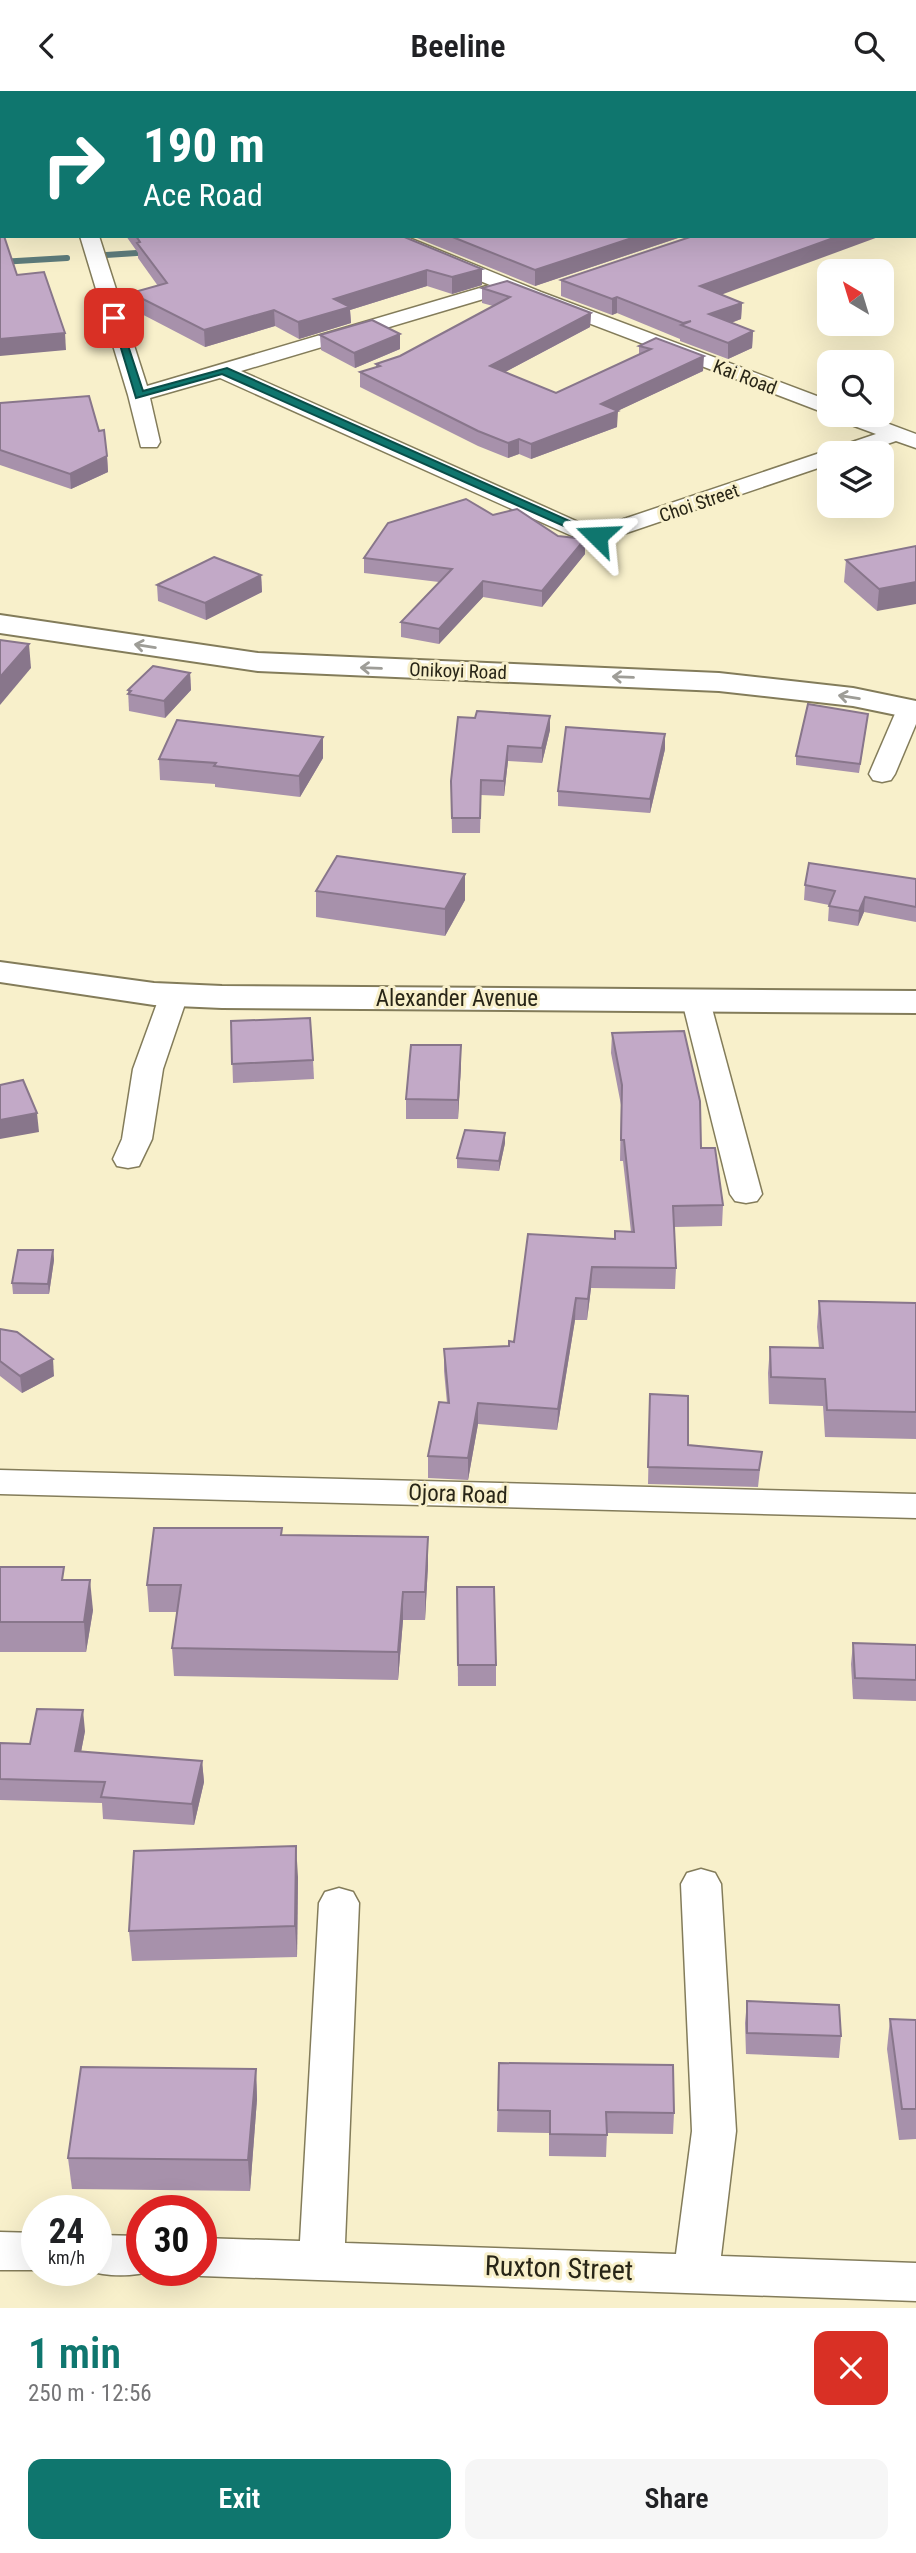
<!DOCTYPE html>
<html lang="en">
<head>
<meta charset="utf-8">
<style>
  :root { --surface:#fff; --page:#f6f6f6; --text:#202124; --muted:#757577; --accent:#0f766e }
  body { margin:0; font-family:"Roboto Condensed",sans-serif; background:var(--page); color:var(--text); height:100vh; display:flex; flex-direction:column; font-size:26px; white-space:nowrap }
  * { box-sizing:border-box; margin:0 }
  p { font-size:23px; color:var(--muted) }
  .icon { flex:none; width:38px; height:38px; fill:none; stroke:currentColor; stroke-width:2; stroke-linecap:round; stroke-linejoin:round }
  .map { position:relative; height:2217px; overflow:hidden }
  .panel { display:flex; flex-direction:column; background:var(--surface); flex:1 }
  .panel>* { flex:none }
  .hud { position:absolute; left:0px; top:0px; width:917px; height:147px; box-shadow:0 7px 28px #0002; background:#0f766e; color:#fff; overflow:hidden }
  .needle { width:46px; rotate:322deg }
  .buttons { position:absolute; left:817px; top:168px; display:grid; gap:14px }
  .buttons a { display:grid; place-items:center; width:77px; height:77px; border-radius:14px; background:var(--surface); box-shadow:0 7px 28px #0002; font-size:35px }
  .speed { position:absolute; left:21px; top:2104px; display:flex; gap:14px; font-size:35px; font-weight:700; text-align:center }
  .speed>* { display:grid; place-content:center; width:91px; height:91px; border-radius:50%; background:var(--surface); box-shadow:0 7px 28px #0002; line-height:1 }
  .speed small { font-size:18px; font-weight:400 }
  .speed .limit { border:10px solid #d22; background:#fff; color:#111 }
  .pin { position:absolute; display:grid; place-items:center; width:60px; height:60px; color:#fff; margin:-30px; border-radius:14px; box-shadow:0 4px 10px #0006 }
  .me { position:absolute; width:77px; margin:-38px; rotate:291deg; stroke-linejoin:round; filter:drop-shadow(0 0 5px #0008) }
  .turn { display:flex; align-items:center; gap:24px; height:147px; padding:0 28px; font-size:32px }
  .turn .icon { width:91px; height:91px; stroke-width:2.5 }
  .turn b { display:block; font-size:49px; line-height:60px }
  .round { display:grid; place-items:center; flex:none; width:74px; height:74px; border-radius:14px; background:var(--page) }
  .head { display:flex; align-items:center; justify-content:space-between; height:119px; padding:0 28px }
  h1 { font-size:42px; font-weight:600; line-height:52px; color:var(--accent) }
  .button { display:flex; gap:14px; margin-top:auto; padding:14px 28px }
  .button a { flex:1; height:80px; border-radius:14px; background:var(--accent); color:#fff; font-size:28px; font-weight:600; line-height:80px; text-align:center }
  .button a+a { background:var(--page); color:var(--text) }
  header { display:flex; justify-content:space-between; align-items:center; height:91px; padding:0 28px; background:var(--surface); font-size:32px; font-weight:600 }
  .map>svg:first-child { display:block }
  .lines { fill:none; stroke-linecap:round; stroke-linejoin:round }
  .stream { stroke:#5d7b7b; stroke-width:6 }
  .minor-casing { stroke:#837c5a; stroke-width:3 }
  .tertiary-casing { stroke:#837c5a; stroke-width:4 }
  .primary-casing { stroke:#837c5a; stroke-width:4 }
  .minor { fill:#fff; fill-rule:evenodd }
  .tertiary { fill:#fff; fill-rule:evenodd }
  .primary { fill:#fff; fill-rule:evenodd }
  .wall { fill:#a791ab }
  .shaded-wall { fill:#88768b }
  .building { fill:#c2a9c7; stroke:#88768b; stroke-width:2 }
  .oneway { stroke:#9e9d97 }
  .route { fill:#0f766e; stroke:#0a4d48; stroke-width:2 }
  .labels { text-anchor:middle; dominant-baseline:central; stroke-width:6; stroke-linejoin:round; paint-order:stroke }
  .far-street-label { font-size:19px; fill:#282517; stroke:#f8f0cb }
  .street-label { font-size:23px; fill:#282517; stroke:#f8f0cb }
  .near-street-label { font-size:28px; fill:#282517; stroke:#f8f0cb }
</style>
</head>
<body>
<header><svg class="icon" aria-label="back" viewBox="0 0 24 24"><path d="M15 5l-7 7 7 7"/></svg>Beeline<svg class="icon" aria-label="search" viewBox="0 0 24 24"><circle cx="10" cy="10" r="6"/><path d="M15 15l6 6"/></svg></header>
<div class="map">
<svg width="916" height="2217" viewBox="0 0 916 2217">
  <rect width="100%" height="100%" fill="#f8f0cb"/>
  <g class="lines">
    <g class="stream">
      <polyline points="106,164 152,161"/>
      <polyline points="0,171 67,167"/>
    </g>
    <g class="minor-casing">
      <g id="minor">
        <polygon points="107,0 152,0 153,2 106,2"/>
        <polygon points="164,0 186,0 163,2"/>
        <polygon points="287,0 308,0 309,2 289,2"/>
        <polygon points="600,0 621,0 622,2 602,2"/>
        <rect x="0" y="16" width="2" height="10"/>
        <polygon points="80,145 99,145 147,295 490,194 380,149 378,145 404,145 541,201 830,310 830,324 833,324 830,324 507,201 241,280 594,438 876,343 838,329 835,324 865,324 916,343 916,357 896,350 861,362 830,362 830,373 597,452 581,449 220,287 150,307 160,351 157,356 141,356 128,304"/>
        <polygon points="910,610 916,612 916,633 895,683 891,689 882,691 873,689 869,683 897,618 901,613"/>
        <polygon points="174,895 184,898 188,904 163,978 152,1048 139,1075 128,1077 117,1075 113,1068 122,1048 133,978 160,904 164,898"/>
        <polygon points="696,901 706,904 710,910 762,1103 757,1110 746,1112 735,1110 730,1103 682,910 686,904"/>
        <polygon points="0,1379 916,1403 916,1427 0,1403"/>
        <polygon points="701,1778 715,1782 721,1793 736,2040 721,2165 916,2172 916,2210 201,2185 185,2179 201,2179 201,2147 300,2150 319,1812 325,1801 339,1797 353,1801 359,1812 345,2152 676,2163 692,2040 681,1793 687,1782"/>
        <polygon points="0,2141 37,2142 37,2179 41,2179 0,2179"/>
        <path d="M96 2144 142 2145V2179H154C135 2186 106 2186 87 2179H96Z"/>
      </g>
    </g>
    <g class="tertiary-casing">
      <polygon id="tertiary" points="0,524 258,562 719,582 853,597 916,610 916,628 853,615 719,600 258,580 0,542"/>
    </g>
    <g class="primary-casing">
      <polygon id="primary" points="0,871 154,892 222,895 916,900 916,922 222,917 154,914 0,891"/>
    </g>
    <use href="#minor" class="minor"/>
    <use href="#tertiary" class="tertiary"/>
    <use href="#primary" class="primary"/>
  </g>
  <g class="wall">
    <polygon points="126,145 402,145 482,178 482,194 452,203 427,195 350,219 351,232 299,248 275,235 205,256 132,218 131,202 158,195 138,167 138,162"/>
    <polygon points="412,145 684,145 535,195"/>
    <polygon points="561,189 721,204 742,212 741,228 731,232 753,240 752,257 728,268 680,250 680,248 617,222 612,224 561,205"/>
    <polygon points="482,197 591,222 590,236 505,281 556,302 639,264 639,255 656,247 703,280 617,320 617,336 531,368 519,363 508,367 478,355 360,296 360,281 376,276 376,273 400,265 493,215 482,212"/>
    <polygon points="400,243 400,258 355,277 321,259 320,244"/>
    <polygon points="0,312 99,340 107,365 108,381 71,398 0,374"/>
    <polygon points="493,424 558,445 585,448 585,463 542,516 483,506 439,553 401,546 401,531 439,491 364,482 364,467"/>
    <polygon points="916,455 877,520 844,491 846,469"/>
    <polygon points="261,484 262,501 206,529 158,510 157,494"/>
    <polygon points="190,582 191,599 165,627 129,620 128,599"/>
    <polygon points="458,626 550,639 542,672 508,670 504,705 481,704 480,742 452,742 451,690"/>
    <polygon points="867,632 859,682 796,674 796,665"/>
    <polygon points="665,658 650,722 558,715 558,700"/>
    <polygon points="323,667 300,706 215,696 215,693 160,689 159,668"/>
    <polygon points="916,788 916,831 864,821 858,835 828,830 829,814 804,809 805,794"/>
    <polygon points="316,800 465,809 445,845 316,826"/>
    <polygon points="231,930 313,969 314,988 233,992"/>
    <polygon points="612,942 701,1057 723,1114 722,1135 674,1136 676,1177 675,1198 591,1197 587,1229 575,1229 557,1339 478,1333 468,1389 428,1387 428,1365 447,1312 444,1280 444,1258 509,1255 614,1148 631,1141 623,1070 620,1070 621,1014 611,962"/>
    <polygon points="461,973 458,1028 406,1028 406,1008"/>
    <polygon points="505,1052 499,1080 457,1077 457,1067"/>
    <polygon points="53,1159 54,1169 49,1203 13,1203 12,1192"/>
    <polygon points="819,1210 916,1212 916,1348 825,1346 823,1315 769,1313 768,1282 770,1256 819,1257 817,1236"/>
    <polygon points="0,1238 54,1285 22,1302 0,1285"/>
    <polygon points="650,1303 688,1354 760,1378 758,1396 648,1393"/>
    <polygon points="282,1444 428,1446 428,1474 425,1529 403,1529 398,1589 174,1585 172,1557 177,1521 149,1521 147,1494"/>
    <polygon points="0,1476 66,1489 93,1519 86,1561 0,1561"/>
    <polygon points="457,1496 496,1574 496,1595 458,1595"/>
    <polygon points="853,1552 916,1554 916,1610 853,1608 851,1573"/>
    <polygon points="85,1640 81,1661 202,1670 204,1691 194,1734 103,1728 102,1712 0,1709 0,1652 30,1653"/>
    <polygon points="298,1786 297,1866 132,1870 129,1840"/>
    <polygon points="747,1910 841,1945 839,1967 746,1963 745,1932"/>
    <polygon points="890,1928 916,1929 916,2048 899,2049 887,1958"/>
    <polygon points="499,1972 674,2022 673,2043 607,2042 606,2066 549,2065 549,2042 497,2041"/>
    <polygon points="256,1978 257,2008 250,2100 72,2098 68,2067"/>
  </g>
  <g class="shaded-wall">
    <polygon points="638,145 684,145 535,195 535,179"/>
    <polygon points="839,145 881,145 699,212 700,195"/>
    <polygon points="482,178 482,194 452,203 452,186"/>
    <polygon points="427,179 427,195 350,219 351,232 299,248 298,231 334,208"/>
    <polygon points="617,206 617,222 612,224 612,208"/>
    <polygon points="742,212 741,228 709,240 709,223"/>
    <polygon points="274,219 275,235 205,256 204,239"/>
    <polygon points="591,222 590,236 490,289 490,275"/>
    <polygon points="753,240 752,257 728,268 728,252"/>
    <polygon points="65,242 66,259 0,265 0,248"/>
    <polygon points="400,243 400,258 355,277 354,262"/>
    <polygon points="704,265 703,280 609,324 618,320 617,336 531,368 531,353 601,313"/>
    <polygon points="519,348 519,363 508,367 508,352"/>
    <polygon points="107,365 108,381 71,398 70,383"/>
    <polygon points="585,448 585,463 542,516 542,500"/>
    <polygon points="261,484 262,501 206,529 205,512"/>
    <polygon points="483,490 483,506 439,553 439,538"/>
    <polygon points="916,491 916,513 877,520 879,498"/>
    <polygon points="29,553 31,577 0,614 0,586"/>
    <polygon points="190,582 191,599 165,627 164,610"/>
    <polygon points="550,625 550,639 542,672 542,657"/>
    <polygon points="665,643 665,658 650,722 650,708"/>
    <polygon points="323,646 323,667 300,706 299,685"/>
    <polygon points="508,655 508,670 504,705 504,690"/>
    <polygon points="465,783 465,809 445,845 445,818"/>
    <polygon points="865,806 864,821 858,835 859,820"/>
    <polygon points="461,954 461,973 458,1028 458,1009"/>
    <polygon points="37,1022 39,1041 0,1048 0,1029"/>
    <polygon points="505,1042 505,1052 499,1080 499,1070"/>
    <polygon points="53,1159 54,1169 49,1203 48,1193"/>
    <polygon points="592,1176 591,1197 587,1229 588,1208"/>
    <polygon points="576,1207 575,1229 557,1339 558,1318"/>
    <polygon points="53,1268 54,1285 22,1302 20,1285"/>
    <polygon points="478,1312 478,1333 468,1389 468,1367"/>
    <polygon points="428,1446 428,1474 425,1529 425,1501"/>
    <polygon points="90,1489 93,1519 86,1561 84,1531"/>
    <polygon points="403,1501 403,1529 398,1589 398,1561"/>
    <polygon points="83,1619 85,1640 77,1682 75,1660"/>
    <polygon points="202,1670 204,1691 194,1734 192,1713"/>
    <polygon points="296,1755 298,1786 297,1866 295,1835"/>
    <polygon points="256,1978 257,2008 250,2100 248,2069"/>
  </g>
  <g class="building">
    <polygon points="0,50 2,57 2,126 0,126"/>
    <polygon points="0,134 2,139 2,145 4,145 17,184 44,181 65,242 0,248"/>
    <polygon points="136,145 402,145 482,178 452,186 427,179 334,208 350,216 298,231 274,219 204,239 131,202 167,192 137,152 140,151"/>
    <polygon points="450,145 638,145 535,179"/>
    <polygon points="693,145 839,145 700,195 742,212 709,223 753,240 728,252 681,234 691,230 683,232 617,206 612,208 561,189"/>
    <polygon points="507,190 591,222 490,275 556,302 651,258 639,255 656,247 704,265 601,313 618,320 531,353 519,348 508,352 478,340 360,281 380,275 376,273 400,265 510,206 482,197"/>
    <polygon points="372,229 400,243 354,262 320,244"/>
    <polygon points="89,305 99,340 104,339 107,365 70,383 0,359 0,312"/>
    <polygon points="466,408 493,424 517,418 558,445 585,448 542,500 483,490 439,538 401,531 452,478 364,467 388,432"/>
    <polygon points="916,455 916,491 879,498 846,469"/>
    <polygon points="214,466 261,484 205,512 157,494"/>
    <polygon points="0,549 29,553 0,586"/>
    <polygon points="153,575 190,582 164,610 128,603 131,600 128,599"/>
    <polygon points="808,613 868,623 860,673 796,665"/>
    <polygon points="477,620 550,625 542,657 508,655 504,690 481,689 480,727 452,727 451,690 458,626 475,627"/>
    <polygon points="177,629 323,646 299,685 214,675 216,672 159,668"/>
    <polygon points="566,636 665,643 650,708 558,700"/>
    <polygon points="337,765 465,783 445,818 316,800"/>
    <polygon points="809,772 916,788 916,816 865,806 859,820 829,815 835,800 805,794"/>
    <polygon points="310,927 313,969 232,973 231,930"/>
    <polygon points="684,940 700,1010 701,1057 715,1057 723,1114 673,1115 676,1177 592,1176 588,1208 576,1207 558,1318 478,1312 468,1367 428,1365 439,1311 449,1312 444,1258 509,1255 509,1250 514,1251 528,1143 615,1148 615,1140 634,1141 624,1049 621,1049 622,994 612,942"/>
    <polygon points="411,954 461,954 458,1009 406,1008"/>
    <polygon points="23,989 37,1022 0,1029 0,994"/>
    <polygon points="465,1039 505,1042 499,1070 457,1067"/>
    <polygon points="18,1159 53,1159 48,1193 12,1192"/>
    <polygon points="819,1210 916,1212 916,1321 827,1319 825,1288 771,1286 770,1256 823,1257"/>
    <polygon points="0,1238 17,1241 53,1268 20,1285 0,1270"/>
    <polygon points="650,1303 688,1305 688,1354 762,1361 759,1379 648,1376"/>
    <polygon points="154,1437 282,1437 281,1444 428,1446 425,1501 403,1501 398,1561 172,1557 181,1494 147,1494"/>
    <polygon points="0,1476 64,1476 62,1489 90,1489 84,1531 0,1531"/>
    <polygon points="457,1496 494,1496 496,1574 458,1574"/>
    <polygon points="853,1552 916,1554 916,1589 855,1587"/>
    <polygon points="37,1618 83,1619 75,1660 202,1670 192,1713 101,1706 105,1691 0,1688 0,1652 30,1653"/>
    <polygon points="296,1755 295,1835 129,1840 134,1760"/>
    <polygon points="747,1910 839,1914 841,1945 747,1942"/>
    <polygon points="890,1928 916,1929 916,2018 902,2018"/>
    <polygon points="499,1972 673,1974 674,2022 606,2021 607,2044 550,2043 550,2020 498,2019"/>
    <polygon points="81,1976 256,1978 248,2069 68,2067"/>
  </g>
  <defs><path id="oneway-shaft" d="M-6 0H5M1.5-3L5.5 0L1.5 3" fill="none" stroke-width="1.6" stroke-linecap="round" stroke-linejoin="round" transform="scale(1.75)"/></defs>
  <g class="oneway">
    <use href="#oneway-shaft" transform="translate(145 555) rotate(-171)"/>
    <use href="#oneway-shaft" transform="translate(371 577) rotate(-178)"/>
    <use href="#oneway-shaft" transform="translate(623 586) rotate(-178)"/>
    <use href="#oneway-shaft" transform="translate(849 606) rotate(-171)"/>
  </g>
  <polygon class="route" points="111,224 119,227 143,300 227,277 603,445 593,448 222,283 136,307"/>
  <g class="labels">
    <g class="far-street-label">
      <text transform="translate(745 286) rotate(21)">Kai Road</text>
      <text transform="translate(699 412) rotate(-19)">Choi Street</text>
      <text transform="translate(458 580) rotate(2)">Onikoyi Road</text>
    </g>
    <g class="street-label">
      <text x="457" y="907">Alexander Avenue</text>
      <text transform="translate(458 1403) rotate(2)">Ojora Road</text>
    </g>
    <g class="near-street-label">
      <text transform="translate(559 2177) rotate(2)">Ruxton Street</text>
    </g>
  </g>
</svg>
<div class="buttons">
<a><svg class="needle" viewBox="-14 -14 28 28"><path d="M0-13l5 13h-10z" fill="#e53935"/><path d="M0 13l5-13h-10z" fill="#757577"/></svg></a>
<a><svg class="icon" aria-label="search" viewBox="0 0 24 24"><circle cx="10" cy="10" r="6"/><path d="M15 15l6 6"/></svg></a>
<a><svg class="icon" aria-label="layers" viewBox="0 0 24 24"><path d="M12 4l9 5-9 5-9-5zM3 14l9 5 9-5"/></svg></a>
</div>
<div class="speed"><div>24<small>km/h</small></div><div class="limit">30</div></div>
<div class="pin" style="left:114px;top:227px;background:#d93025"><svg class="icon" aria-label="arrive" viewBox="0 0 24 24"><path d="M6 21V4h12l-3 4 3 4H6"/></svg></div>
<svg class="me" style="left:597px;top:445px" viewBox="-20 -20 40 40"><path d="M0-17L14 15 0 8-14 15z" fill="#0f766e" stroke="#fff" stroke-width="4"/></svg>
<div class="hud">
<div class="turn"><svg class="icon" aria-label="right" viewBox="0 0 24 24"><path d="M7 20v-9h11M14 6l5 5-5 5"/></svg><div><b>190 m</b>Ace Road</div></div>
</div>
</div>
<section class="panel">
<div class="head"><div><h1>1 min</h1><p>250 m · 12:56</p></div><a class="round" style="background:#d93025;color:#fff"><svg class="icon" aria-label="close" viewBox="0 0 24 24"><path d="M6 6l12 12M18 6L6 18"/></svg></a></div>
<div class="button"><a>Exit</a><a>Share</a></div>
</section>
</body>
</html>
